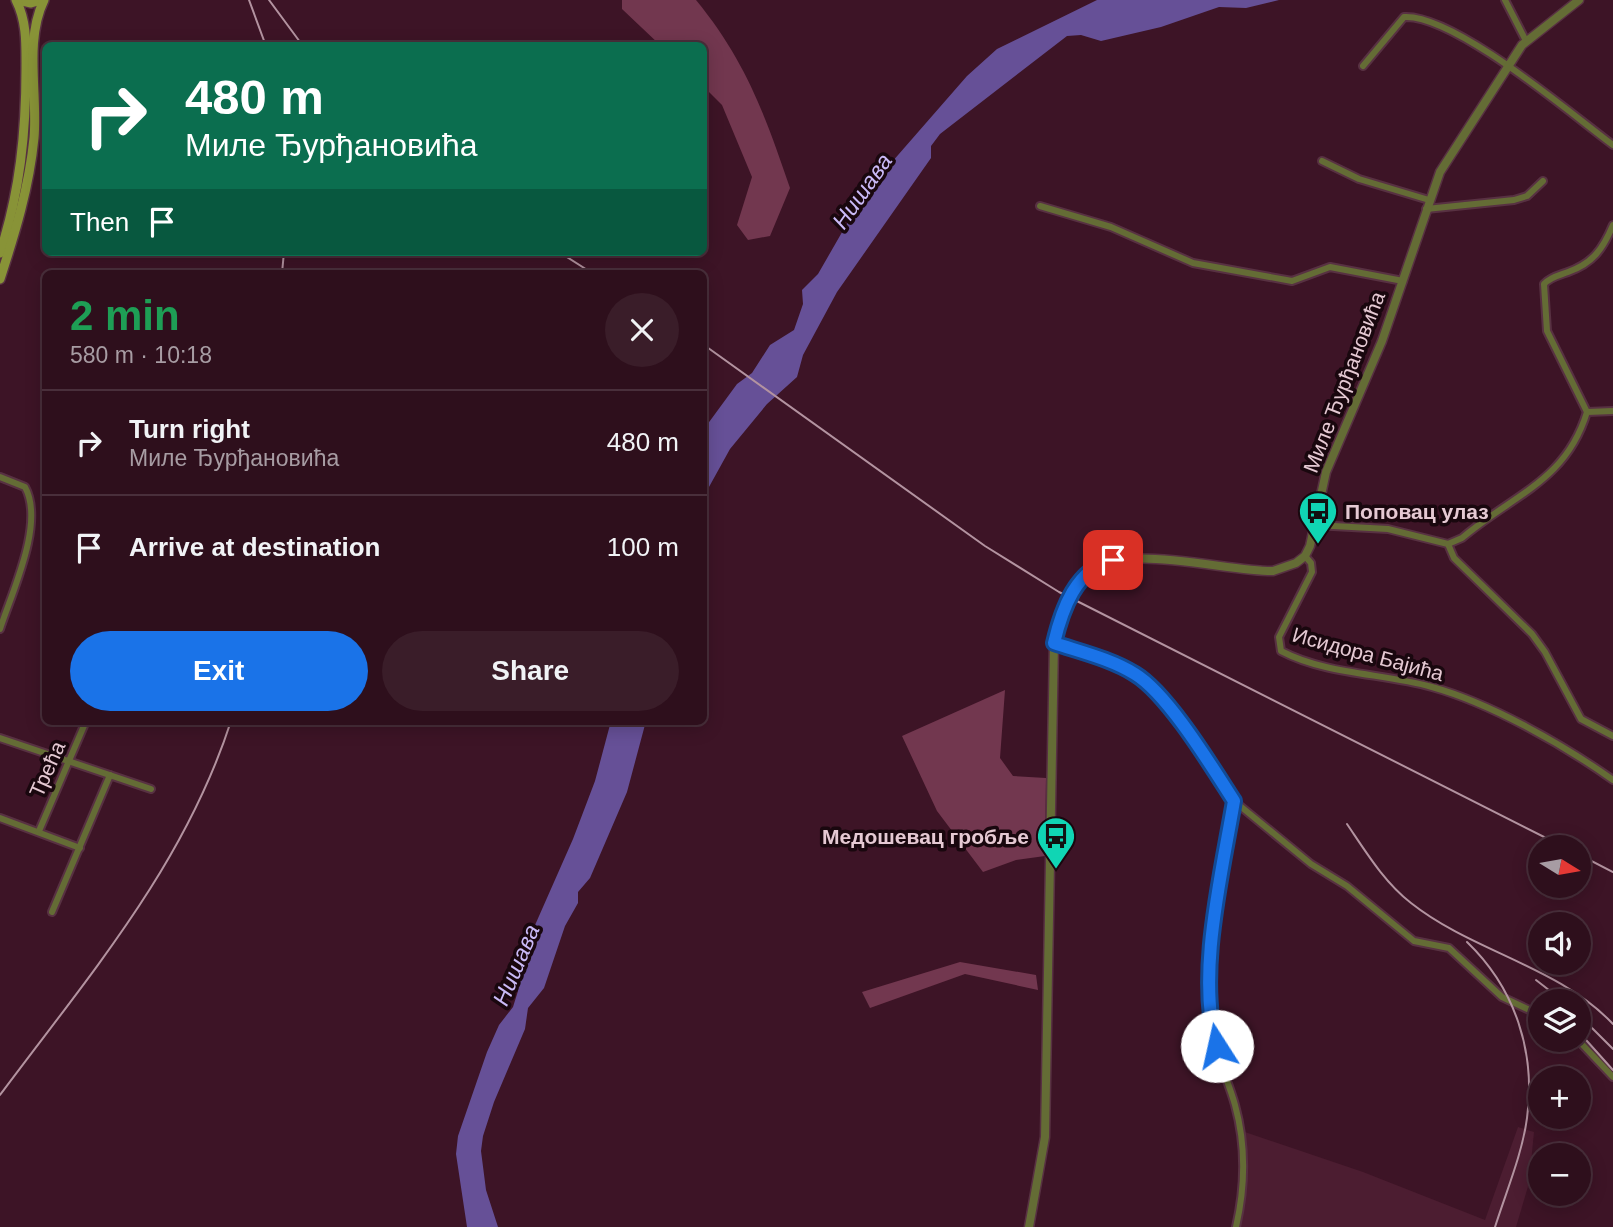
<!DOCTYPE html>
<html lang="en">
<head>
<meta charset="utf-8">
<style>
  :root { --surface:#2e0f1c; --page:#3a1d29; --text:#f1f3f6; --muted:#a79ca3; --line:#492f3b; --accent:#1a73e8 }
  body { margin:0; font-family:Helvetica,sans-serif; background:var(--page); color:var(--text); height:100vh; display:flex; flex-direction:column; font-size:26px; white-space:nowrap }
  * { box-sizing:border-box; margin:0 }
  p { font-size:23px; color:var(--muted) }
  .icon { flex:none; width:38px; height:38px; fill:none; stroke:currentColor; stroke-width:2; stroke-linecap:round; stroke-linejoin:round }
  .map { position:relative; flex:1; overflow:hidden }
  .side { position:absolute; left:42px; top:270px; width:665px; height:455px; display:flex; flex-direction:column; background:var(--surface); border-radius:10px; box-shadow:0 4px 18px #0003,0 0 0 2px var(--line) }
  .side>* { flex:none }
  .hud { position:absolute; left:42px; top:42px; width:665px; height:214px; border-radius:10px; box-shadow:0 4px 18px #0003,0 0 0 2px var(--line); background:#0b6e4f; color:#fff; overflow:hidden }
  .needle { width:46px; rotate:101deg }
  .buttons { position:absolute; left:1528px; top:835px; display:grid; gap:14px }
  .buttons a { display:grid; place-items:center; width:63px; height:63px; border-radius:50%; background:var(--surface); box-shadow:0 4px 18px #0003,0 0 0 2px var(--line); font-size:35px }
  .pin { position:absolute; display:grid; place-items:center; width:60px; height:60px; color:#fff; margin:-30px; border-radius:14px; box-shadow:0 4px 10px #0006 }
  .me { position:absolute; width:77px; margin:-38px; rotate:350deg; stroke-linejoin:round; filter:drop-shadow(0 0 5px #0008) }
  .turn { display:flex; align-items:center; gap:24px; height:147px; padding:0 28px; font-size:32px }
  .turn .icon { width:91px; height:91px; stroke-width:2.5 }
  .turn b { display:block; font-size:49px; line-height:60px }
  .then { display:flex; align-items:center; height:66px; padding:0 28px; background:#0003; gap:14px; font-size:26px }
  .round { display:grid; place-items:center; flex:none; width:74px; height:74px; border-radius:37px; background:var(--page) }
  .head { display:flex; align-items:center; justify-content:space-between; height:119px; padding:0 28px }
  h1 { font-size:42px; font-weight:700; line-height:52px; color:#1e9e55 }
  .action { display:flex; gap:14px; margin-top:auto; padding:14px 28px }
  .action a { flex:1; height:80px; border-radius:42px; background:var(--accent); color:#fff; font-size:28px; font-weight:700; line-height:80px; text-align:center }
  .action a+a { background:var(--page); color:var(--text) }
  ul { padding:0; list-style:none }
  li { display:flex; align-items:center; gap:21px; height:105px; padding:0 28px; border-top:2px solid var(--line) }
  li div { flex:1 }
  li b { display:block; font-size:26px }
  li em { font-style:normal }
  .map>svg:first-child { display:block }
  .built { fill:#4c1d31 }
  .green { fill:#72374f }
  .water { fill:#665097 }
  .lines { fill:none; stroke-linecap:round; stroke-linejoin:round }
  .minor-casing { stroke:#583142; stroke-width:10 }
  .tertiary-casing { stroke:#583142; stroke-width:11 }
  .secondary-casing { stroke:#583142; stroke-width:12 }
  .minor { stroke:#646c35; stroke-width:6 }
  .tertiary { stroke:#646c35; stroke-width:8 }
  .secondary { stroke:#889337; stroke-width:9 }
  .rail { stroke:#b393a0; stroke-width:2 }
  .route-casing { stroke:#114b97; stroke-width:18 }
  .route { stroke:#1a73e8; stroke-width:12 }
  .labels { text-anchor:middle; dominant-baseline:central; stroke-width:7; stroke-linejoin:round; paint-order:stroke }
  .street-label { font-size:21px; fill:#e5c9d3; stroke:#19070e }
  .poi-label { font-size:21px; font-weight:bold; fill:#e5c9d3; stroke:#19070e; text-anchor:start }
  .water-label { font-size:23px; font-style:italic; fill:#cabaf7; stroke:#19070e }
</style>
</head>
<body>
<div class="map">
<svg width="1613" height="1227" viewBox="0 0 1613 1227">
  <rect width="100%" height="100%" fill="#3d1426"/>
  <polygon class="built" points="1518,1127 1534,1132 1529,1183 1516,1227 1236,1227 1242,1197 1239,1130 1363,1172 1485,1220"/>
  <g class="green">
    <path d="M622 0H696C746 61 765 115 790 188L770 236 748 240 737 225 752 177 722 105 704 87V46L660 45 622 9Z"/>
    <polygon points="1005,690 1000,758 1013,776 1046,778 1045,856 1016,860 983,872 937,811 902,736"/>
    <polygon points="960,962 1036,975 1038,990 965,974 870,1008 862,992"/>
  </g>
  <g class="water">
    <polygon points="1097,0 1279,0 1246,8 1219,7 1161,27 1101,41 1081,35 1067,36 940,134 931,146 931,158 837,292 803,355 797,377 767,404 730,449 704,496 704,429 737,384 752,373 770,345 794,330 803,304 802,290 818,274 864,194 967,76 997,49"/>
    <polygon points="611,721 646,721 627,792 590,878 578,892 578,903 565,926 544,988 528,1008 525,1029 494,1102 483,1136 481,1151 486,1190 498,1227 467,1227 456,1154 458,1136 487,1052 499,1025 513,1007 518,991 515,978 528,941 573,839 595,781"/>
  </g>
  <g class="lines">
    <g class="minor-casing">
      <g id="minor">
        <polyline points="1505,0 1526,41"/>
        <path d="M1363 66 1404 17C1454 14 1570 113 1613 145"/>
        <polyline points="1322,161 1359,179 1429,200"/>
        <polyline points="1040,206 1111,227 1193,263 1292,281 1330,267 1403,281"/>
        <polyline points="1426,209 1514,200 1527,196 1543,181"/>
        <path d="M1587 412 1547 331 1544 284C1550 277 1560 275 1568 272 1593 263 1603 249 1613 225"/>
        <path d="M0 477 25 487C45 523 12 592 0 629"/>
        <polyline points="1315,525 1388,529 1448,544 1454,558 1532,634 1545,652 1581,719 1613,736"/>
        <path d="M1448 544 1462 538C1514 494 1566 481 1587 412L1613 411"/>
        <path d="M1305 556 1311 563 1312 572 1279 637 1281 651C1327 675 1383 673 1432 687 1490 703 1564 745 1613 780"/>
        <polyline points="1054,643 1136,674 1191,736 1234,801 1311,864 1347,886 1414,941 1449,948 1502,997 1540,1015"/>
        <polyline points="0,738 151,789"/>
        <path d="M1234 801C1222 875 1206 948 1211 1024 1213 1051 1228 1079 1235 1105 1246 1145 1245 1188 1236 1227"/>
        <polyline points="0,818 80,848"/>
        <polyline points="39,831 86,721"/>
        <polyline points="52,912 110,775"/>
        <polyline points="1578,1040 1613,1077"/>
      </g>
    </g>
    <g class="tertiary-casing">
      <path id="tertiary" d="M1029 1227 1045 1137 1054 643C1060 621 1068 592 1084 575 1117 540 1227 572 1273 571L1296 563 1305 556 1310 546 1326 472 1382 341 1440 172 1522 45 1579 0"/>
    </g>
    <g class="secondary-casing">
      <g id="secondary">
        <polyline points="18,0 31,3 41,0"/>
        <path d="M0 253C20 192 26 132 26 68 26 44 27 22 16 0"/>
        <path d="M0 279C15 233 29 188 34 138 38 94 24 41 44 0"/>
      </g>
    </g>
    <use href="#minor" class="minor"/>
    <use href="#tertiary" class="tertiary"/>
    <use href="#secondary" class="secondary"/>
    <g class="rail">
      <polyline points="249,0 266,46"/>
      <polyline points="269,0 303,46"/>
      <polyline points="559,252 592,273"/>
      <polyline points="282,273 284,252"/>
      <polyline points="704,345 985,546 1059,592 1564,847"/>
      <path d="M1347 824C1366 852 1384 882 1411 903 1473 952 1558 966 1613 1024"/>
      <polyline points="1578,854 1613,872"/>
      <path d="M1467 942C1515 988 1536 1052 1527 1118 1522 1155 1506 1192 1495 1227"/>
      <polyline points="1536,980 1563,1001"/>
      <polyline points="1578,1014 1613,1049"/>
      <polyline points="1578,1031 1613,1070"/>
      <path d="M0 1095C90 974 184 866 231 721"/>
    </g>
  </g>
  <g class="lines">
    <g class="route-casing">
      <path id="route" d="M1113 560C1076 569 1062 609 1054 643 1081 652 1111 659 1135 674 1168 694 1212 767 1234 801 1222 873 1196 976 1217 1046"/>
    </g>
    <use href="#route" class="route"/>
  </g>
  <defs>
    <g id="bus-pin" transform="scale(2.0125)"><path d="M0 17L-7.5 6A9.5 9.5 0 1 1 7.5 6Z" fill="#10d5b4" stroke="#19070e"/><path d="M-5-6H5V4H4V6H2V4H-2V6H-4V4H-5ZM-3.5-4V0h7V-4ZM-3.5 1.2v1.5H-2V1.2ZM2 1.2v1.5H3.5V1.2Z" fill="#111"/></g>
  </defs>
  <g fill-rule="evenodd">
    <use href="#bus-pin" x="1318" y="511"/>
    <use href="#bus-pin" x="1056" y="836"/>
  </g>
  <g class="labels">
    <g class="street-label">
      <text transform="translate(1344 382) rotate(-69)">Миле Ђурђановића</text>
      <text transform="translate(1368 654) rotate(15)">Исидора Бајића</text>
      <text transform="translate(47 769) rotate(-66)">Трећа</text>
    </g>
    <g class="poi-label">
      <text x="1345" y="511">Поповац улаз</text>
      <text x="1029" y="836" text-anchor="end">Медошевац гробље</text>
    </g>
    <g class="water-label">
      <text transform="translate(862 191) rotate(-55)">Нишава</text>
      <text transform="translate(516 965) rotate(-67)">Нишава</text>
    </g>
  </g>
</svg>
<div class="buttons">
<a><svg class="needle" viewBox="-14 -14 28 28"><path d="M0-13l5 13h-10z" fill="#e53935"/><path d="M0 13l5-13h-10z" fill="#a79ca3"/></svg></a>
<a><svg class="icon" aria-label="sound" viewBox="0 0 24 24"><path d="M4 9h4l5-4v14l-5-4H4zM17 9q2 3 0 6"/></svg></a>
<a><svg class="icon" aria-label="layers" viewBox="0 0 24 24"><path d="M12 4l9 5-9 5-9-5zM3 14l9 5 9-5"/></svg></a>
<a>+</a>
<a>−</a>
</div>
<div class="pin" style="left:1113px;top:560px;background:#d93025"><svg class="icon" aria-label="arrive" viewBox="0 0 24 24"><path d="M6 21V4h12l-3 4 3 4H6"/></svg></div>
<svg class="me" style="left:1217px;top:1046px" viewBox="-20 -20 40 40"><circle r="19" fill="#fff"/><path d="M0-13L10 11 0 6-10 11z" fill="#1a73e8"/></svg>
<div class="hud">
<div class="turn"><svg class="icon" aria-label="right" viewBox="0 0 24 24"><path d="M7 20v-9h11M14 6l5 5-5 5"/></svg><div><b>480 m</b>Миле Ђурђановића</div></div>
<div class="then">Then<svg class="icon" aria-label="arrive" viewBox="0 0 24 24"><path d="M6 21V4h12l-3 4 3 4H6"/></svg></div>
</div>
<section class="side">
<div class="head"><div><h1>2 min</h1><p>580 m · 10:18</p></div><a class="round"><svg class="icon" aria-label="close" viewBox="0 0 24 24"><path d="M6 6l12 12M18 6L6 18"/></svg></a></div>
<ul>
<li><svg class="icon" aria-label="right" viewBox="0 0 24 24"><path d="M7 20v-9h11M14 6l5 5-5 5"/></svg><div><b>Turn right</b><p>Миле Ђурђановића</p></div><em>480 m</em></li>
<li><svg class="icon" aria-label="arrive" viewBox="0 0 24 24"><path d="M6 21V4h12l-3 4 3 4H6"/></svg><div><b>Arrive at destination</b></div><em>100 m</em></li>
</ul>
<div class="action"><a>Exit</a><a>Share</a></div>
</section>
</div>
</body>
</html>
